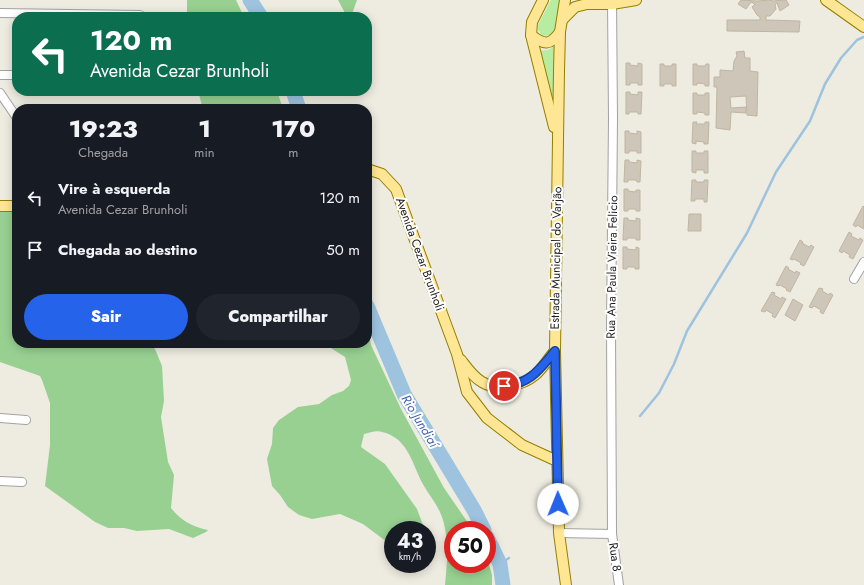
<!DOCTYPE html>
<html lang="pt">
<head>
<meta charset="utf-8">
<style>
  :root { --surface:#171b24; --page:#20242c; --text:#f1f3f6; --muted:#9ea1a6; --accent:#2563eb }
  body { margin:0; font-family:Jost,sans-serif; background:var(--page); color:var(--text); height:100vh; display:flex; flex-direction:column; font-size:15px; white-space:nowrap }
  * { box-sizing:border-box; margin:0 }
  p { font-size:13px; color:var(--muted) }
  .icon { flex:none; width:22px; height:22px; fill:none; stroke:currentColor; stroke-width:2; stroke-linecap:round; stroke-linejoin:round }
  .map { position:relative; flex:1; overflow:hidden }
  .drawer { position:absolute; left:12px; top:104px; width:360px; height:244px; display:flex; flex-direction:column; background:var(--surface); border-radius:16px; box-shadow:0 2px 10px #0003 }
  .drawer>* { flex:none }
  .guide { position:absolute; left:12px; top:12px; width:360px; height:84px; border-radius:16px; box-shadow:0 2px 10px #0003; background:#0b6e4f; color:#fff; overflow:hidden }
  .speed { position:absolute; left:384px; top:521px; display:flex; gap:8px; font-size:20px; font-weight:700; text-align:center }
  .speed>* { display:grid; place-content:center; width:52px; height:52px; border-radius:50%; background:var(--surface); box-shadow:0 2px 10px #0003; line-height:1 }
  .speed small { font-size:10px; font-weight:400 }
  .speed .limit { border:6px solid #d22; background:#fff; color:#111 }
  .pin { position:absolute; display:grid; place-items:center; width:34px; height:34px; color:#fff; margin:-17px; border:2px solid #fff; border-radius:50%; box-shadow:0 1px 4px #0007 }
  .me { position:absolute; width:44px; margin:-22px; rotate:359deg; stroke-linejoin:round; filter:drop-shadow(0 0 3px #0008) }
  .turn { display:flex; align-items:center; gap:14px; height:84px; padding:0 12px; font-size:18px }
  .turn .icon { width:52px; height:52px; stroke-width:2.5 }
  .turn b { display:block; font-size:28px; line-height:34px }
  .eta { display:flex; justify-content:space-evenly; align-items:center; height:68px; text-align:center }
  .eta b { font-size:24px; font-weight:800; line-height:28px }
  .primary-button { display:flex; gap:8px; margin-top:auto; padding:8px 12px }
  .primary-button a { flex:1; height:46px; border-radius:24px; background:var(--accent); color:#fff; font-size:16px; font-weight:800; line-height:46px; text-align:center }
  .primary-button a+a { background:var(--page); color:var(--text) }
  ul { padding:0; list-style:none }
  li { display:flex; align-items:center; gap:12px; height:52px; padding:0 12px }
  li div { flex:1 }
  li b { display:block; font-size:15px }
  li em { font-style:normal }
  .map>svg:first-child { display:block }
  .grass { fill:#b7eca1 }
  .forest { fill:#98d092 }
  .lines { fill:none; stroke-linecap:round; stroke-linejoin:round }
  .stream { stroke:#9dc3df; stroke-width:2.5 }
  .river { stroke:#9dc3df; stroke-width:15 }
  .building { fill:#cdc6b9; stroke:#c0b5a1 }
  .minor-casing { stroke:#a2a2a2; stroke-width:10 }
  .major-casing { stroke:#937f00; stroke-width:12 }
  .minor { stroke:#fff; stroke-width:8 }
  .major { stroke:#ffe694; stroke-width:10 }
  .route-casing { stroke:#184099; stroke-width:10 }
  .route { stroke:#2563eb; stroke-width:7 }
  .labels { text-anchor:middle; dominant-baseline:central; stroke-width:4; stroke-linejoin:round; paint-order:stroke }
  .street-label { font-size:12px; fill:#1b1b1b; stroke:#fff }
  .water-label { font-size:13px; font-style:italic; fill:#4364b0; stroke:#fff }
</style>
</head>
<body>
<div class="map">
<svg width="864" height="585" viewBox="0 0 864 585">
  <rect width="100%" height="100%" fill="#eeece0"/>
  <g class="grass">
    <polygon points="551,0 560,0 557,29 550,35 543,36 538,30 538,25"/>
    <polygon points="555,46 555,105 537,51 548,50"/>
  </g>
  <g class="forest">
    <polygon points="187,0 236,0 244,17 187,17"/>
    <polygon points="338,0 357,0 352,14 345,13"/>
    <polygon points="198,91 277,91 283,109 203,109"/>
    <path d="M17 209V343H150L155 349 162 366 164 401 161 417 168 462 174 475 171 508C180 520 193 527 208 530L206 532 193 538 169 529 137 531 124 528H108L95 522 45 486 50 445V403L42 380 40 376 0 362V211Z"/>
    <path d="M367 325 371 345 401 409 444 488 473 530H453V564H487V558L492 575V585H445C447 564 449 544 444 524 441 509 431 498 424 486 412 465 409 438 382 432 377 430 369 433 364 434L361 447 385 464 417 509 423 525 420 530H393V542H387L363 524 340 514 312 519 299 515 288 507 280 495 272 486 267 459 272 444 273 428 279 420 298 407 319 404 332 395 343 391 349 386 351 380 345 357 323 343H367Z"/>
  </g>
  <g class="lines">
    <g class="stream">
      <polyline points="640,416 659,393 674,364 687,331 747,233 776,172 810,121 825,84 841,58 857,40 864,37"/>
      <polyline points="500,564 509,558"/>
    </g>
    <g class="river">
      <polyline points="250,0 261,17"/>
      <polyline points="293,91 299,109"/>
      <polyline points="367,306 404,394 474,510 484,530"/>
      <polyline points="487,537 500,564 503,585"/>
    </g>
  </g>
  <g class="building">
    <polygon points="741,0 757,1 771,0 772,1 786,0 789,5 780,11 777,3 775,5 776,9 770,16 766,16 766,20 800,21 799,32 727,31 727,20 760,20 760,17 757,15 752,7 755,4 751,2 746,9 738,4"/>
    <polygon points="744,51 745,58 750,58 750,71 758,72 757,116 747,115 746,96 730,97 731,108 746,107 746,113 731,112 730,130 716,128 717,87 714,87 714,77 720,77 720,70 733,71 734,61 737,56 736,52"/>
    <polygon points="626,63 630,63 630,65 638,66 638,63 642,64 642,85 638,85 638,83 630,83 630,85 626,85"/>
    <polygon points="660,64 664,64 664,66 672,66 672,64 676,64 676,86 672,86 672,84 664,84 664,86 660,86"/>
    <polygon points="693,64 697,64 697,66 705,66 706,64 709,64 709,86 705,86 705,84 697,83 697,85 693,85"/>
    <polygon points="626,92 630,92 630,94 638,95 638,92 642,92 641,114 638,114 638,112 629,112 629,114 626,114"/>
    <polygon points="693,93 697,93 697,95 705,95 705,93 709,93 709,115 705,115 705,113 697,112 697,114 693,114"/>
    <polygon points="693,122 697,122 696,124 705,124 705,122 709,122 708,144 704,144 704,142 696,141 696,144 692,143"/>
    <polygon points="625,131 629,131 629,133 637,134 637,131 641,132 641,153 637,153 637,151 629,151 629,153 625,153"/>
    <polygon points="692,151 696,151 696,153 704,153 704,151 708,151 708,173 704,173 704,170 696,170 696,173 692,172"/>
    <polygon points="625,160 629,160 629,162 637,163 637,160 641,161 640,182 637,182 636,180 628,180 628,182 624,182"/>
    <polygon points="692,180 696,180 696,182 704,182 704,180 708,180 707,202 704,202 704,199 695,199 695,201 691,201"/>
    <polygon points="624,189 628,189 628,191 636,192 636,190 640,190 640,211 636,211 636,209 628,209 628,211 624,211"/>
    <polygon points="863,206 864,207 864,229 857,225 856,227 853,225"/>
    <polygon points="689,214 701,214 701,231 688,231"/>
    <polygon points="624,218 628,218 628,220 636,221 636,218 640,219 640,240 636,240 636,238 627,238 627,240 623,240"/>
    <polygon points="849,232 852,234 851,236 859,240 860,238 863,240 853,259 849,257 850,255 843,251 842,253 839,251"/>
    <polygon points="800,240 803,242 802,243 809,247 811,245 814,247 804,266 800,264 801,263 794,259 793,260 790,259"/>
    <polygon points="623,247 627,247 627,249 636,250 636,247 639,248 639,269 635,269 635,267 627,267 627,269 623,269"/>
    <polygon points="786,266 789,268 788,269 795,273 796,271 800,273 790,292 786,290 787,289 780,285 779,286 776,285"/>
    <polygon points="819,288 823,289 822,291 829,295 830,293 833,295 823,314 820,312 821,310 814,306 812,308 809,307"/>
    <polygon points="772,292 775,293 774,295 781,299 782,297 786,299 775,318 772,316 773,314 766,310 765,312 761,311"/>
    <polygon points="793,299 803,305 795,321 785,315"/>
  </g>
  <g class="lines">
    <g class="minor-casing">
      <g id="minor">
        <polyline points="612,0 613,119 611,328 612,534"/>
        <polyline points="0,13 140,15"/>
        <polyline points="0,75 17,75"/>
        <polyline points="0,93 17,118"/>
        <polyline points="854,279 864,262"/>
        <polyline points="0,418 26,420"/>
        <polyline points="0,481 22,482"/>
        <polyline points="559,533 612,534 619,585"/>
      </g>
    </g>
    <g class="major-casing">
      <g id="major">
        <polyline points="543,0 532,22 531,35 554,127"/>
        <polyline points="565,0 560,32 559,70 555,351 559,533 566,585"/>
        <polyline points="826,0 864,27"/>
        <polyline points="563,19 575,7 587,4 612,4 636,0"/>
        <path d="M531 35C544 45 550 46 560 32"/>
        <polyline points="367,169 382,174 396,189 457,354 467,392 487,418 522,445 557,461"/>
        <polyline points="0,206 17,206"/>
        <path d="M461 360C467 368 473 377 482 382 497 391 522 386 535 375 542 369 548 359 555 351"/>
      </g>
    </g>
    <use href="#minor" class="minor"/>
    <use href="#major" class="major"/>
  </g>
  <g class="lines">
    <g class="route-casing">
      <path id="route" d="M504 386C530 384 539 370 555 351L558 504"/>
    </g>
    <use href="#route" class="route"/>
  </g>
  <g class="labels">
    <g class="street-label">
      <text transform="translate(420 254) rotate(70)">Avenida Cezar Brunholi</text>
      <text transform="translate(556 258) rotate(-89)">Estrada Municipal do Varjão</text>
      <text transform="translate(612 267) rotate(-89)">Rua Ana Paula Vieira Felicio</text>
      <text transform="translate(615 557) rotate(82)">Rua 8</text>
    </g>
    <g class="water-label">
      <text transform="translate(420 421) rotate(59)">Rio Jundiaí</text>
    </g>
  </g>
</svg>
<div class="speed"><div>43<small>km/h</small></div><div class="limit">50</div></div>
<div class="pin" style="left:504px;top:386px;background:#d93025"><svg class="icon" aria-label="arrive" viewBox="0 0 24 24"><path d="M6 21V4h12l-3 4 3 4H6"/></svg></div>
<svg class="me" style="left:558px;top:504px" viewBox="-20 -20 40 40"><circle r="19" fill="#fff"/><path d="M0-13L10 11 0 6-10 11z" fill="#2563eb"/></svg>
<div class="guide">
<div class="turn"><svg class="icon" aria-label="left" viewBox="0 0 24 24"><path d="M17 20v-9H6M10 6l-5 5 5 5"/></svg><div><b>120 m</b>Avenida Cezar Brunholi</div></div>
</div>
<section class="drawer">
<div class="eta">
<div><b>19:23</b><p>Chegada</p></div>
<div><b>1</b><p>min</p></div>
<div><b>170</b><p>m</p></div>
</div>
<ul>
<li><svg class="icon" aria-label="left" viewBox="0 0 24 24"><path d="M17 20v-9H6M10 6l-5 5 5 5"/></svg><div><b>Vire à esquerda</b><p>Avenida Cezar Brunholi</p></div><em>120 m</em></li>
<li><svg class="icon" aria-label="arrive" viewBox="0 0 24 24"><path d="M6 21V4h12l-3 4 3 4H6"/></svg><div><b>Chegada ao destino</b></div><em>50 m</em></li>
</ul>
<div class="primary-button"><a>Sair</a><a>Compartilhar</a></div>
</section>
</div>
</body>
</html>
